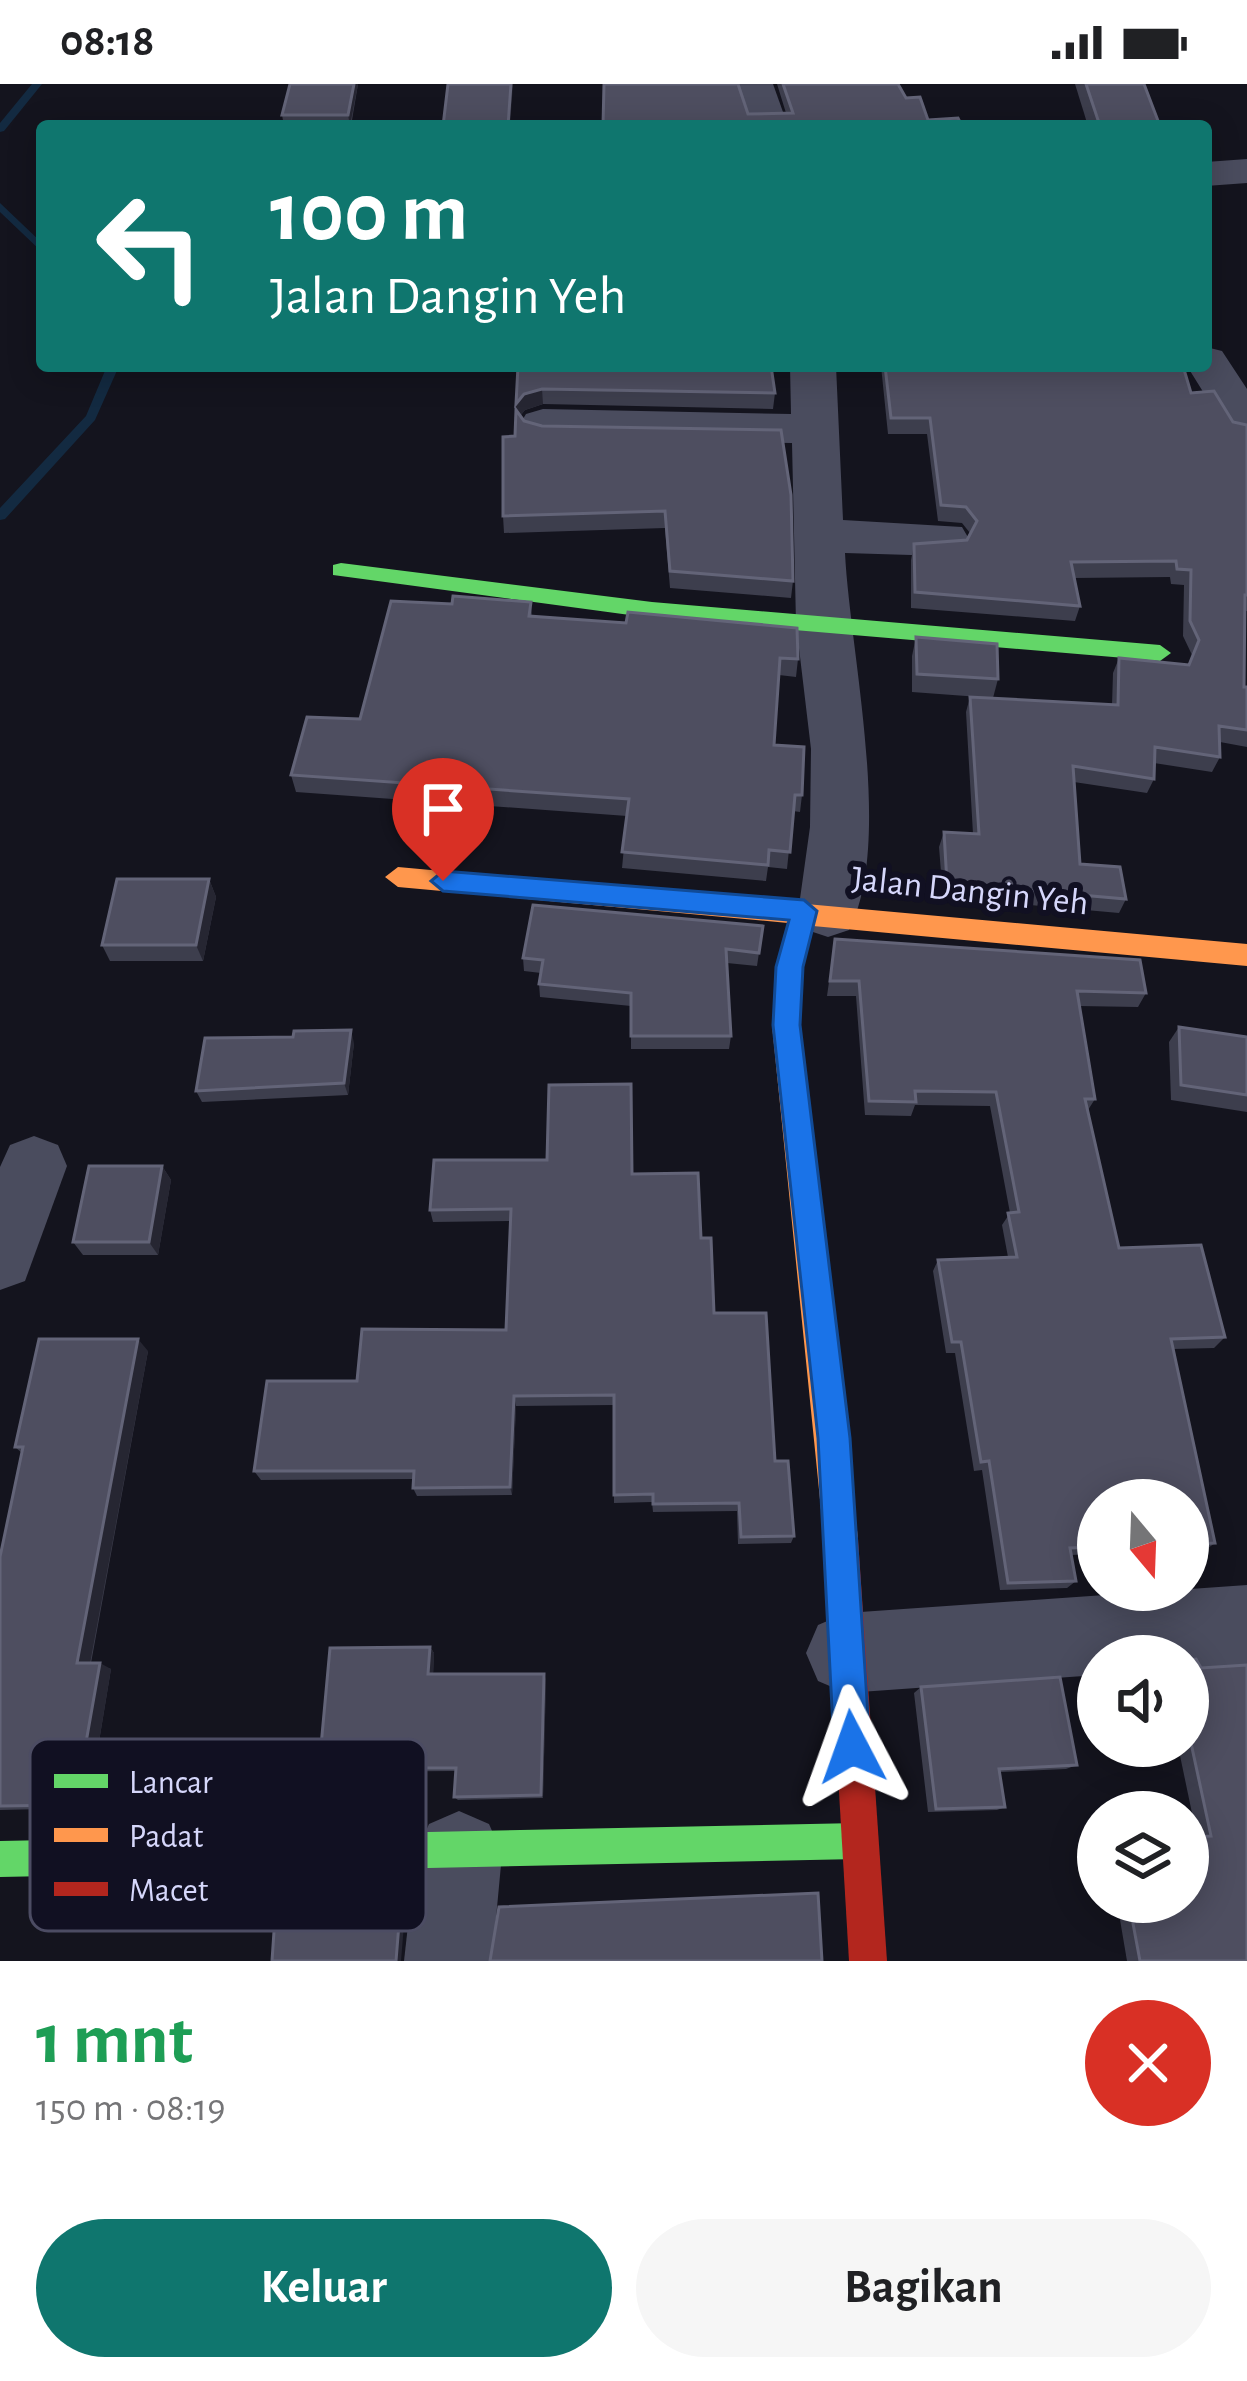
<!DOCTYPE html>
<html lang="id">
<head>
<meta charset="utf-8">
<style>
  :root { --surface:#fff; --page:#f6f6f6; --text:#202124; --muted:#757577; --accent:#0f766e }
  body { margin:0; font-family:"Alegreya Sans",sans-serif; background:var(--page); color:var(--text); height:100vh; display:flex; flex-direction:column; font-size:45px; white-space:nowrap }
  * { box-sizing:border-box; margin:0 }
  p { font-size:39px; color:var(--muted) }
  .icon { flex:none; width:66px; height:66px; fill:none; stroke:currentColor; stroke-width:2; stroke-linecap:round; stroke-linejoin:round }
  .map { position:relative; height:1877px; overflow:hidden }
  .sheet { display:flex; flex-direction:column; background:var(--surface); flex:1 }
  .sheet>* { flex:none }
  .hud { position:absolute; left:36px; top:36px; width:1176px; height:252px; border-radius:12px; box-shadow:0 6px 30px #0003; background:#0f766e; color:#fff; overflow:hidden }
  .needle { width:78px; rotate:161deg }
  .tools { position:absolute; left:1077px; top:1395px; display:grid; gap:24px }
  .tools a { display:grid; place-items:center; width:132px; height:132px; border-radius:50%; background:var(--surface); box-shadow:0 6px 30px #0003; font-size:60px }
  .pin { position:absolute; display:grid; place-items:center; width:102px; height:102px; color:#fff; margin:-123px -51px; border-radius:50% 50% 50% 0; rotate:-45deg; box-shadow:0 0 12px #0007 }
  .pin .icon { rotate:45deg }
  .me { position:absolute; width:132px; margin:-66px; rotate:356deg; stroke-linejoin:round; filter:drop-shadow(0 0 9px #0008) }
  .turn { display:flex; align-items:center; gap:42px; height:252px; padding:0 36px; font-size:54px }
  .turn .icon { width:156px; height:156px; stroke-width:2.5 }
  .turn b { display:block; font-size:84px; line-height:102px }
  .round { display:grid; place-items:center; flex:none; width:126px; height:126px; border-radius:63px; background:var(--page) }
  .headline { display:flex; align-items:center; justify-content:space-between; height:204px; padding:0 36px }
  h1 { font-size:72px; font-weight:600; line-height:90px; color:#1e9e55 }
  .primary-button { display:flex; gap:24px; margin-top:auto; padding:24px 36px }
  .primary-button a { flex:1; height:138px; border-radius:72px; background:var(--accent); color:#fff; font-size:48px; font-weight:600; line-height:138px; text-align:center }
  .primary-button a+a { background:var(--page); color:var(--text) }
  .status { display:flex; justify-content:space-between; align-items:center; height:84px; padding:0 60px; background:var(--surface); direction:ltr }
  .status svg { height:33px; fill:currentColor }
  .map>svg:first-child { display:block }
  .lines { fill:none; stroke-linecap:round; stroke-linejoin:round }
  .stream { fill:#132a41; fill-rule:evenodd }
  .street { fill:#4a4c5e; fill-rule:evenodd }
  .fast { fill:#63d668; fill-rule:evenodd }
  .slow { fill:#ff974d; fill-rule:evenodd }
  .jam { fill:#b3261e; fill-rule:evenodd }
  .wall { fill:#3d3e4d }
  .shaded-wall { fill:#262632 }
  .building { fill:#4e4e60; stroke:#636478; stroke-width:3 }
  .route { fill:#1a73e8; stroke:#114b97; stroke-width:3 }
  .labels { text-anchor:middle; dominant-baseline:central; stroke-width:12; stroke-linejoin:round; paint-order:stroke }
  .street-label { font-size:36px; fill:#d6d7fb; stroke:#111022 }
  .key { fill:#111022; stroke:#4c4c63; stroke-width:3 }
  .key-label { font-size:33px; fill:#d6d7fb }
</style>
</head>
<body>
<div class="status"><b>08:18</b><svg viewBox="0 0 49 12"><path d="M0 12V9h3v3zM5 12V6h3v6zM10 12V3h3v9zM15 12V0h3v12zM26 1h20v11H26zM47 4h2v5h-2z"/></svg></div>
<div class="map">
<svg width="1247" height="1877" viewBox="0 0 1247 1877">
  <rect width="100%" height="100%" fill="#14141e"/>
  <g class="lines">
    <g class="stream">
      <polygon points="32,0 42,0 4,47 0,48 0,39"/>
      <polygon points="0,119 42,159 42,168 0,128"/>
      <polygon points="107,282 119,282 95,336 5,435 0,436 0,424 86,332"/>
    </g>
    <g class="street">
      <polygon points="735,0 773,0 788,42 750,42"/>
      <polygon points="1247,75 1247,99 1206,102 1206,78"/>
      <polygon points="1206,263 1222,267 1247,305 1247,356 1230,351 1187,282 1206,282"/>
      <path d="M790 282H836L843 436 962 443 969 455 962 467 944 472 845 469C850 569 894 759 849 846L828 853 807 846 798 829 810 743 811 665 796 539 792 359 543 355 526 350 520 340 526 330 543 325 791 330Z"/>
      <polygon points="34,1052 58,1061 67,1082 25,1197 0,1206 0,1083 10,1061"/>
      <polygon points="1247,1501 1247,1581 1188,1585 1188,1572 1098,1572 1098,1591 846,1609 818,1597 806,1569 818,1541 846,1529"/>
      <polygon points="459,1727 489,1740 502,1770 492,1877 404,1877 416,1770 429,1740"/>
    </g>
    <g class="fast">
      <polygon points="341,479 652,518 1160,561 1171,569 1160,577 652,534 333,491 333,481"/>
      <polygon points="858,1739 871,1744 876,1757 871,1770 858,1775 0,1793 0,1757"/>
    </g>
    <polygon class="slow" points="398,783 1247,860 1247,882 813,842 803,883 800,941 858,1455 853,1467 841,1472 829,1467 824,1455 772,941 777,883 788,839 398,803 385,793"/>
    <polygon class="jam" points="841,1438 853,1443 858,1455 887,1877 849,1877 824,1455 829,1443"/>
  </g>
  <g class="wall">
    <polygon points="358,0 351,42 284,42 282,31"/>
    <polygon points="777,0 898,0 906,14 928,36 748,30 786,29"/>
    <polygon points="1075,0 1144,0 1160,42 1088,42"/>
    <polygon points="518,282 772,282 771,282 775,309 773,325 543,320 525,326 520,332 524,337 793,497 791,514 670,504 665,444 504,449 503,432 515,352"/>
    <polygon points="881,282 1183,282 1191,309 1233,338 1247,341 1247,527 1245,527 1244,603 1247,603 1247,663 1220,658 1220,673 1212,688 1154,679 1154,695 1147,709 1074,698 1080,780 1126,815 1119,829 943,813 939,763 944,748 973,750 966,628 970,613 1112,621 1113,589 1119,574 1188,581 1192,571 1183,552 1184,501 1171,500 1170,493 1074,494 1080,522 1075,537 911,524 911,476 914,460 967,456 970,449 962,439 938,437 927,350 888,350"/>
    <polygon points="531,518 532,533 798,575 796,593 779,591 774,661 802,711 800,728 793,727 787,785 768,783 766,797 622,784 627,732 296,708 291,691 360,635 452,520"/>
    <polygon points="916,553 998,595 993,614 912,608 912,572"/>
    <polygon points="209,795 216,813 203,877 110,877 102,861"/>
    <polygon points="763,842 757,882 727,879 731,952 729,965 631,965 631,922 540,913 539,900 541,889 524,887 523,874"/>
    <polygon points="835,855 1146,909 1138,923 1079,922 1095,1015 1088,1026 1119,1164 1225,1253 1214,1264 1173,1265 1215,1459 1204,1467 1188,1467 1188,1416 1098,1416 1098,1470 1071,1471 1076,1497 1067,1504 1000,1506 982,1386 974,1387 955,1269 946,1269 933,1187 938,1176 1008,1173 1002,1141 1010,1129 990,1022 915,1021 911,1032 865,1031 856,912 827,912"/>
    <polygon points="1179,943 1247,953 1247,1028 1171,1016 1169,958"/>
    <polygon points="293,953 354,959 348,1011 202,1018 196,1007"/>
    <polygon points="162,1082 171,1096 158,1171 83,1171 73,1158"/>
    <polygon points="632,1090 701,1154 714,1229 775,1377 794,1452 791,1459 738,1460 737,1427 653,1428 652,1418 614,1419 614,1321 516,1322 512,1411 417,1412 413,1404 414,1395 261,1396 254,1387 357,1297 506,1246 510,1137 433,1138 430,1126"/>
    <polygon points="148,1267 91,1579 111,1585 88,1724 0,1726 0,1473 22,1369 15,1363"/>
    <polygon points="430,1563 434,1569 433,1590 546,1595 543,1714 458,1716 454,1713 455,1687 326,1688 319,1684"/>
    <polygon points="1188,1576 1247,1877 1127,1877 1117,1818 1188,1818 1197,1753 1178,1662 1188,1662"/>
    <polygon points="921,1603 1077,1681 1066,1685 1000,1688 1005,1723 997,1726 928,1728 914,1609"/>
  </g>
  <g class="shaded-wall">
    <polygon points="354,0 358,0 350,42 348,31"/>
    <polygon points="511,0 513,0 510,42 508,42"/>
    <polygon points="542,305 543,320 525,326 517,336 516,320 524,310"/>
    <polygon points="209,795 216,813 203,877 196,861"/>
    <polygon points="351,946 354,959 348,1011 344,999"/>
    <polygon points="162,1082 171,1096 158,1171 149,1158"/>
    <polygon points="138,1255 148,1267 89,1585 77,1579"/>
    <polygon points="514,1312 516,1322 512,1411 510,1403"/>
    <polygon points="430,1563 434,1569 433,1596 428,1590"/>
    <polygon points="100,1579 111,1585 88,1724 75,1721"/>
    <polygon points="544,1590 546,1595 543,1714 541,1711"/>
    <polygon points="401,1815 406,1816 401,1877 396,1877"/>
  </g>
  <g class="building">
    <polygon points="290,0 354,0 348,31 282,31"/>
    <polygon points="448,0 511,0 508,42 443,42"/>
    <polygon points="604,0 738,0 748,30 793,29 783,0 898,0 906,14 920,13 928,36 958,34 962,42 603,42"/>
    <polygon points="1086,0 1144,0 1160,42 1100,42"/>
    <polygon points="518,282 771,282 775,309 542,305 524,310 516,320"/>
    <polygon points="885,282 1183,282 1191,309 1214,307 1233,338 1247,341 1247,511 1245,511 1244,603 1247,603 1247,646 1219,642 1220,673 1155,663 1154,695 1073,682 1080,780 1120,783 1126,815 947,799 944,748 979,750 970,613 1118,621 1119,574 1189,581 1199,556 1190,537 1191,486 1177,485 1176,477 1071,478 1080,522 915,508 914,460 967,456 977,437 966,423 941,421 930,334 891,334"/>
    <polygon points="516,326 524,337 542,342 781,346 791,411 793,497 670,487 665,427 503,432 503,353 515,352"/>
    <polygon points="453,512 531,518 529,532 626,539 628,528 797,544 798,575 780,574 774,661 804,663 802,711 795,711 790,768 769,766 768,781 622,768 629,715 291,691 307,633 360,635 391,517 452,520"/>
    <polygon points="916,553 997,560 998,595 917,590"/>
    <polygon points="117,795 209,795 196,861 102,861"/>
    <polygon points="533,821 763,842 759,869 726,865 731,952 631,952 631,909 539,900 543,876 523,874"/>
    <polygon points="835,855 1140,876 1146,909 1077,907 1095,1015 1085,1015 1119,1164 1201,1161 1225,1253 1171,1255 1215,1459 1188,1460 1188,1416 1098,1416 1098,1463 1070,1464 1076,1497 1008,1499 989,1377 981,1378 961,1258 952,1258 938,1176 1017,1173 1008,1129 1019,1128 996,1008 915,1007 916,1018 869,1017 859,897 830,897"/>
    <polygon points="1179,943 1247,953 1247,1011 1181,1001"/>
    <polygon points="351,946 344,999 196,1007 205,954 293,953 294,947"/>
    <polygon points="631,1000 632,1090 698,1089 701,1154 711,1154 714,1229 766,1229 775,1377 788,1377 794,1452 741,1453 739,1419 653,1420 653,1410 614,1411 614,1311 514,1312 510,1403 413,1404 414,1387 254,1387 267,1297 357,1297 362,1245 506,1246 511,1125 430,1126 434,1076 547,1076 549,1001"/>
    <polygon points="89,1082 162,1082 149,1158 73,1158"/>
    <polygon points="39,1255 138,1255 77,1579 100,1579 75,1721 0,1722 0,1473 23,1363 15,1363"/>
    <polygon points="430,1563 428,1590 544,1590 541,1711 454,1713 456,1684 319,1684 330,1564"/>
    <polygon points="1196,1575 1201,1584 1247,1581 1247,1877 1140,1877 1129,1818 1188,1818 1188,1753 1211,1752 1188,1645 1188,1576"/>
    <polygon points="1060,1593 1077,1681 999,1685 1005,1723 936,1725 921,1603"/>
    <polygon points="818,1809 822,1877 490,1877 499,1823"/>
    <polygon points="401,1815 396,1877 272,1877 276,1818"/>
  </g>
  <polygon class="route" points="443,787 804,816 817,827 803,883 800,941 850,1354 870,1663 864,1676 852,1681 839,1676 834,1663 818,1354 773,941 776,883 789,836 443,807 431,797"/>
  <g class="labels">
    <g class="street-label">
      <text transform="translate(970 807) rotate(6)">Jalan Dangin Yeh</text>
    </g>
  </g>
  <rect x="30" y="1655" width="396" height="192" rx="18" class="key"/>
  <rect x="54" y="1690" width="54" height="14" fill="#63d668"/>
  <rect x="54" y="1744" width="54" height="14" fill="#ff974d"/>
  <rect x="54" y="1798" width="54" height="14" fill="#b3261e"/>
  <g class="key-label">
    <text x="129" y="1709">Lancar</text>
    <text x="129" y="1763">Padat</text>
    <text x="129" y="1817">Macet</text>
  </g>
</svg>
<div class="tools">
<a><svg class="needle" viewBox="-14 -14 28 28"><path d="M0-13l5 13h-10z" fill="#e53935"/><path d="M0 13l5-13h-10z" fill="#757577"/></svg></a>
<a><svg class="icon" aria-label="sound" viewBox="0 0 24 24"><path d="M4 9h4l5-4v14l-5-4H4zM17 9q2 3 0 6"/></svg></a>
<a><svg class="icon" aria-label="layers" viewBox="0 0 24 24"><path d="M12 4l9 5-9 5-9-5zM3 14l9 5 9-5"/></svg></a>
</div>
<div class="pin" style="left:443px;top:797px;background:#d93025"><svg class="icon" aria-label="arrive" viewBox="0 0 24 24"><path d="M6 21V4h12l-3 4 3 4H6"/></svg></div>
<svg class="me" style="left:852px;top:1663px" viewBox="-20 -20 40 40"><path d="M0-17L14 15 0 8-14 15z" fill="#1a73e8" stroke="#fff" stroke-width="4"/></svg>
<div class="hud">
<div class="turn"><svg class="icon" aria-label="left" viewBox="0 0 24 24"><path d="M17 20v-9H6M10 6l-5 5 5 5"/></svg><div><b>100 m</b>Jalan Dangin Yeh</div></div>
</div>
</div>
<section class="sheet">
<div class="headline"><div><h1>1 mnt</h1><p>150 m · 08:19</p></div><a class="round" style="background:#d93025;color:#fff"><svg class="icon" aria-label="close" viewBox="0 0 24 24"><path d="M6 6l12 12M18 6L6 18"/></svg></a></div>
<div class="primary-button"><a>Keluar</a><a>Bagikan</a></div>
</section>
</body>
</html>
